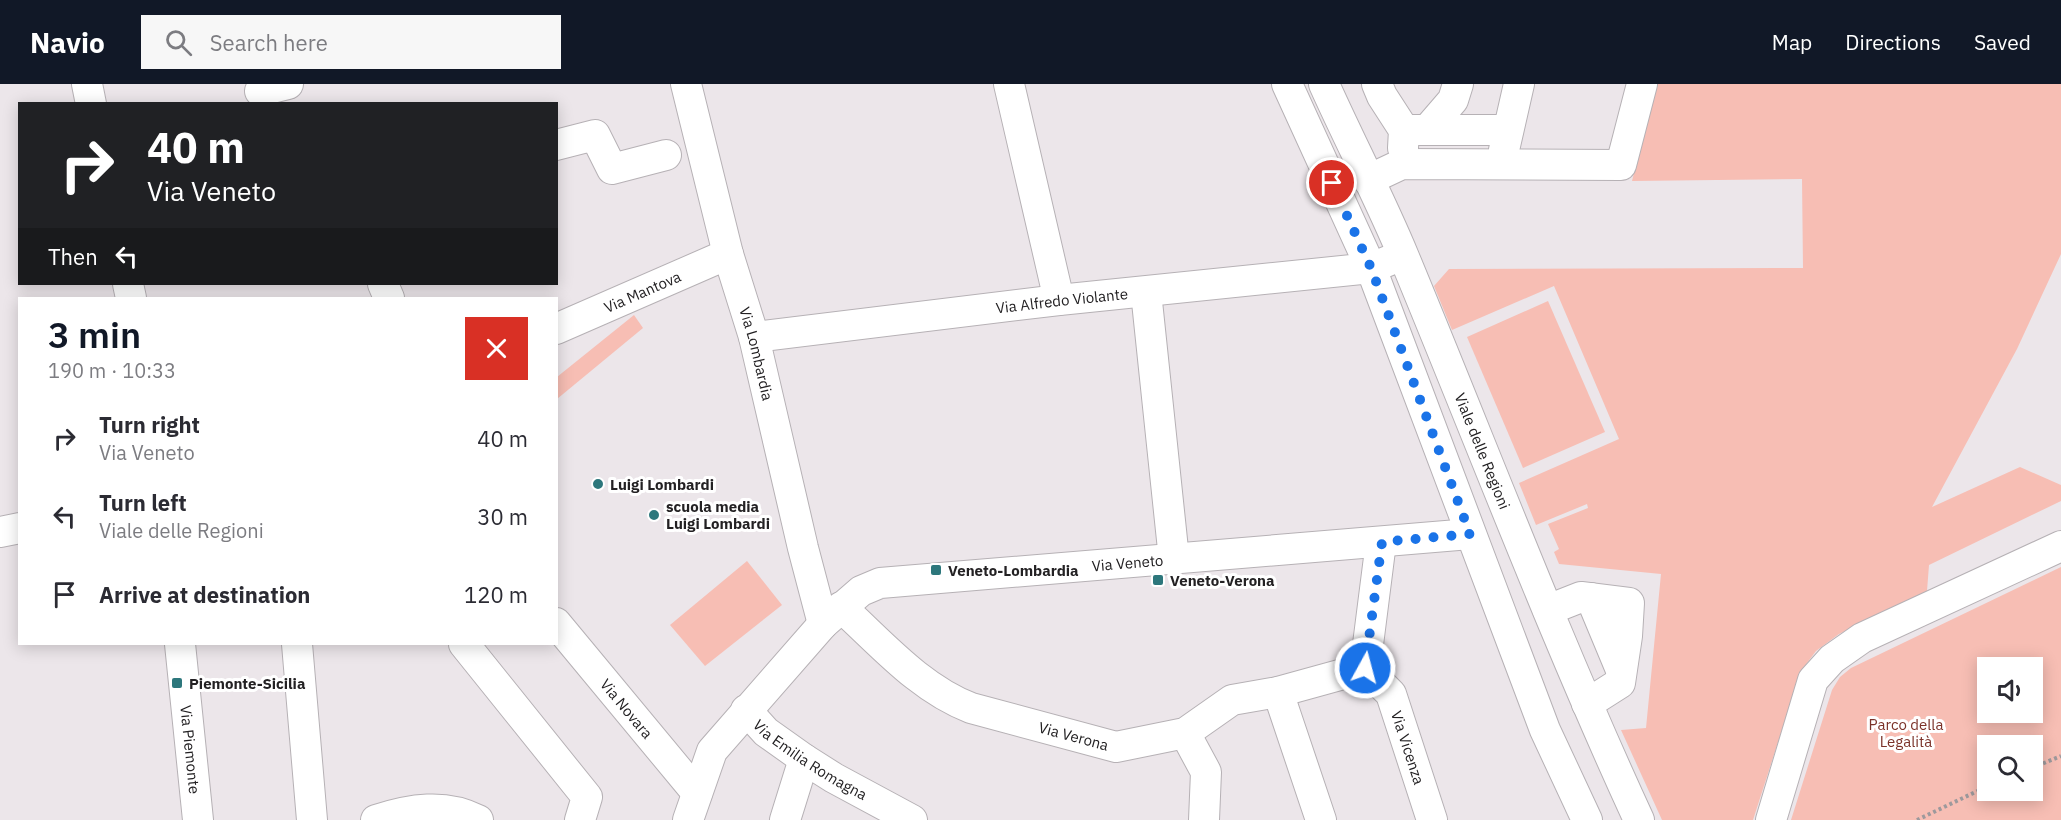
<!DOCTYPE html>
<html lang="en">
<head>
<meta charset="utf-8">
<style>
  :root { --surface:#fff; --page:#f7f7f7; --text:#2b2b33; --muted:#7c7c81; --accent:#111827 }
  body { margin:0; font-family:"IBM Plex Sans",sans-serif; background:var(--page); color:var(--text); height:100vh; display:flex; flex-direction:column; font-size:22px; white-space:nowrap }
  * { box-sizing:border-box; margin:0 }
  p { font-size:20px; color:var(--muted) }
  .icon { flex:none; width:33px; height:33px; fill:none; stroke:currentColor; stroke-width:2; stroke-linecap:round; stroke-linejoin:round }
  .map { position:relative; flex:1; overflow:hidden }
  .details { position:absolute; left:18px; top:213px; width:540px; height:348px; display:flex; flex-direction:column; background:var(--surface); border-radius:0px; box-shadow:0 3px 15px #0003 }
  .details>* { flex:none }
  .guide { position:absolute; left:18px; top:18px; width:540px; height:183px; border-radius:0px; box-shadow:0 3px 15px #0003; background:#202124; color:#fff; overflow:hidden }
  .tools { position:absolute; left:1977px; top:573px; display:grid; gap:12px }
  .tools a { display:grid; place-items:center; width:66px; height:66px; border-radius:0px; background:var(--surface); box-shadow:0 3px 15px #0003; font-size:30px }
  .pin { position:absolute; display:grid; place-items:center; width:51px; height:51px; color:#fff; margin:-26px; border:3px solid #fff; border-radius:50%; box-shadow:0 2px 6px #0007 }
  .me { position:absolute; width:66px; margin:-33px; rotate:7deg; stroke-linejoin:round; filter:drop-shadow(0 0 4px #0008) }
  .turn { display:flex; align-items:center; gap:21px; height:126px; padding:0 30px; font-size:27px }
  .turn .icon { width:78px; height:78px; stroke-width:2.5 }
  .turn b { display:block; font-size:42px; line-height:51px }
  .then { display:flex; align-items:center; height:57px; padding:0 30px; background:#0003; gap:12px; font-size:22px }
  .round { display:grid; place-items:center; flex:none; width:63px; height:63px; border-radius:0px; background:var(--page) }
  .summary { display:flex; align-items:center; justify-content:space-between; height:102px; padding:0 30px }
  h1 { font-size:36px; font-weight:600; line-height:45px; color:var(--accent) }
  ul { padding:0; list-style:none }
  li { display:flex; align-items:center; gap:18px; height:78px; padding:0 30px }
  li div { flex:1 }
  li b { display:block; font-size:22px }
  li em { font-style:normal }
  header { display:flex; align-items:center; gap:36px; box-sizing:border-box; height:84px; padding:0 30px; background:var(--accent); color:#fff }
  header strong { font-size:28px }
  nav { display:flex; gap:33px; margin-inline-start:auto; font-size:21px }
  .search { width:420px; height:54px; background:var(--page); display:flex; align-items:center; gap:15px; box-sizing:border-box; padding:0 21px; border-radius:0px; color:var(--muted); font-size:22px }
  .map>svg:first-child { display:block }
  .green { fill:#f7beb4; fill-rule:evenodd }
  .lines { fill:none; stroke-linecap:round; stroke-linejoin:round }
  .minor-casing { stroke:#b6b1b5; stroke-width:32 }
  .path { stroke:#9d999c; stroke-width:4; stroke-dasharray:3 3; stroke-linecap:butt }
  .minor { stroke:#fff; stroke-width:30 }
  .route { stroke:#1a73e8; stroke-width:10; stroke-dasharray:0 18 }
  .poi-dot { fill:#2d777c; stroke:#fff; stroke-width:2 }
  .labels { text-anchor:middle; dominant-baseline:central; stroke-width:6; stroke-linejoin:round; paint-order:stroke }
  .street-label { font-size:15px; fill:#232123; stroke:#fff }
  .poi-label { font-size:15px; font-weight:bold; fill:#232123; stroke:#fff; text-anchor:start }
  .park-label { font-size:15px; fill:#7b3229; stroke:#fff }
</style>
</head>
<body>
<header>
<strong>Navio</strong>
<div class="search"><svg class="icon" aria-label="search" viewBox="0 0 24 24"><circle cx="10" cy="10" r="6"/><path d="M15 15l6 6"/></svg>Search here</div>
<nav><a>Map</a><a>Directions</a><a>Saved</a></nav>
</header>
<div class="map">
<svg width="2061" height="736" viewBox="0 0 2061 736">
  <rect width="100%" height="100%" fill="#ece6ea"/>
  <g class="green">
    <polygon points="1656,0 2061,0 2061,170 2017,265 1932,423 2020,383 2061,401 2061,417 1929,481 1927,507 1839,550 1816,567 1807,579 1799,593 1753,736 1662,736 1621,646 1646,644 1661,490 1559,480 1554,468 1559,465 1548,440 1588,424 1587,420 1536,441 1519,399 1619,355 1554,202 1452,246 1434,202 1449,185 1803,184 1802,95 1632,97"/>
    <polygon points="1548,217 1605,348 1523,384 1467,253"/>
    <polygon points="634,231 643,244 557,315 557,293"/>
    <polygon points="747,477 782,521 705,582 670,541"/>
    <path d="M2061 483V736H1791L1832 606 1840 593 1851 584ZM1988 584H2032V628H1988ZM1988 662H2032V706H1988Z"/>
  </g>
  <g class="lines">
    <g class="minor-casing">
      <g id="minor">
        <polyline points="87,0 91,20"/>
        <path id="s1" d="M686 0 728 170 754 253 803 464 823 540"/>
        <polyline points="1009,0 1059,216"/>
        <polyline points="1287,0 1371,184 1545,646 1587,736"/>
        <path id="s2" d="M1324 0C1350 58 1380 115 1404 173 1482 361 1554 552 1639 736"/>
        <polyline points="1377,0 1382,12 1404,46 1403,64"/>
        <polyline points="260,7 288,0"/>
        <polyline points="1428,45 1453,16 1458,0"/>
        <polyline points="1404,46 1508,46"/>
        <polyline points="556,61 595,51 612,85 666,71"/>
        <polyline points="1504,66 1519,0"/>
        <polyline points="1368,96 1402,80 1621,81 1642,0"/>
        <polyline points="128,200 131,214"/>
        <polyline points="383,200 389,214"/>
        <polyline points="1146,208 1174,475"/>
        <path id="s3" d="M556 245 728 170"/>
        <path id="s4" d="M754 253 1059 216 1371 184 1388 177"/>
        <polyline points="0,448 20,444"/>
        <path id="s5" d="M1381 458 1365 584 1391 610 1432 736"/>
        <polyline points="1591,514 1621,586"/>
        <path id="s6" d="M841 523C881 559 919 604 971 624L1116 663 1185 649 1232 616 1278 608 1365 584"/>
        <polyline points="1548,526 1581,513 1629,519 1627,552 1620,599 1587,620"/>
        <path id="s7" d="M556 539 697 709"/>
        <path id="s8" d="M180 560 198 736"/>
        <polyline points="297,560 312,736"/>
        <polyline points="464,560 587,713 580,736"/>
        <polyline points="1278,608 1321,736"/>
        <path id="s9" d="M746 626 766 648 804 675 834 694 912 736"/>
        <polyline points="1185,649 1206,688 1204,736"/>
        <path d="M376 736C410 725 445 719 478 736"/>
        <path id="s10" d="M688 736 712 667 823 540 861 507 880 499 1470 450"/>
        <polyline points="785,736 804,675"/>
        <polyline points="1771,736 1813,596 1832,575 1862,554 2061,462"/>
      </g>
    </g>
    <g class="path">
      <polyline points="2032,684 2061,672"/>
      <polyline points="1917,736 1988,702"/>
    </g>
    <use href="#minor" class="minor"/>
  </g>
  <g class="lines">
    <polyline class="route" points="1332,99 1371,184 1470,450 1382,458 1365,584"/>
  </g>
  <g class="poi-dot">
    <circle cx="598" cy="400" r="6"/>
    <circle cx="654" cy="431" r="6"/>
    <rect x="930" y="480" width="12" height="12" rx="3"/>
    <rect x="1152" y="490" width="12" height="12" rx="3"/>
    <rect x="171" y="593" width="12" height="12" rx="3"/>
  </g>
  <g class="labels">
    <g class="street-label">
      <text stroke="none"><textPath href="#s3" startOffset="94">Via Mantova</textPath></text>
      <text stroke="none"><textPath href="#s4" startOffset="310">Via Alfredo Violante</textPath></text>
      <text stroke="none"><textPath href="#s1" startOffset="279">Via Lombardia</textPath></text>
      <text stroke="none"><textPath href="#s2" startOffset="400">Viale delle Regioni</textPath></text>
      <text stroke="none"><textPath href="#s10" startOffset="561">Via Veneto</textPath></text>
      <text stroke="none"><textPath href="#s7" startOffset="111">Via Novara</textPath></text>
      <text stroke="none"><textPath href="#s6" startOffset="272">Via Verona</textPath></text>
      <text stroke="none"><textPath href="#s5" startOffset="220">Via Vicenza</textPath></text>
      <text stroke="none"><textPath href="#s8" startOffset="106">Via Piemonte</textPath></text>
      <text stroke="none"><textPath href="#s9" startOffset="82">Via Emilia Romagna</textPath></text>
    </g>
    <g class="poi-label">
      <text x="610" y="400">Luigi Lombardi</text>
      <text x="666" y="422">scuola media<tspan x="666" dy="17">Luigi Lombardi</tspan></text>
      <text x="948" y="486">Veneto-Lombardia</text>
      <text x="1170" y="496">Veneto-Verona</text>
      <text x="189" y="599">Piemonte-Sicilia</text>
    </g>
    <g class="park-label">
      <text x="1906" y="640">Parco della<tspan x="1906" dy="17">Legalità</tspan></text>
    </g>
  </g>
</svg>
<div class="tools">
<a><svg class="icon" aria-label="sound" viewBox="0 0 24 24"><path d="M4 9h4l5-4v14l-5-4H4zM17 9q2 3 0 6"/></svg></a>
<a><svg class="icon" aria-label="search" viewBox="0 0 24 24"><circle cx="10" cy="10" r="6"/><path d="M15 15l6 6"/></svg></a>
</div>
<div class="pin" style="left:1332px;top:99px;background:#d93025"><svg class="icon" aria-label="arrive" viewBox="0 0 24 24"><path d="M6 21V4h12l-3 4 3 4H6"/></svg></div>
<svg class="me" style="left:1365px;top:584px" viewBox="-20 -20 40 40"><circle r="17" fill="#1a73e8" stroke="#fff" stroke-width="3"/><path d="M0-11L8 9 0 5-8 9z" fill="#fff"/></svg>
<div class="guide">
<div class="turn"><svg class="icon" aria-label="right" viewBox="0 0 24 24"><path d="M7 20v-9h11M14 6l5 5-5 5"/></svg><div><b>40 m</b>Via Veneto</div></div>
<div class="then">Then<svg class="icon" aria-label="left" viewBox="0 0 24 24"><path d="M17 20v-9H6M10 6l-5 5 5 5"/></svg></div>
</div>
<section class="details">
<div class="summary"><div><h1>3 min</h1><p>190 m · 10:33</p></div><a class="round" style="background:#d93025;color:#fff"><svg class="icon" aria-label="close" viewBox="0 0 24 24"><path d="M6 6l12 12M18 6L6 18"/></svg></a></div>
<ul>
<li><svg class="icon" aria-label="right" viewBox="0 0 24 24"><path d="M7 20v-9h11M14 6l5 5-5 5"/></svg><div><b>Turn right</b><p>Via Veneto</p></div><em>40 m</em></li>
<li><svg class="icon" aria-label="left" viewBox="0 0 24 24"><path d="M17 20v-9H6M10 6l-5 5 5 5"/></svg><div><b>Turn left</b><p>Viale delle Regioni</p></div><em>30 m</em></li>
<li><svg class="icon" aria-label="arrive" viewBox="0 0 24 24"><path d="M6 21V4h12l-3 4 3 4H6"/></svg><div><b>Arrive at destination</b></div><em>120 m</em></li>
</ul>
</section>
</div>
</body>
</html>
